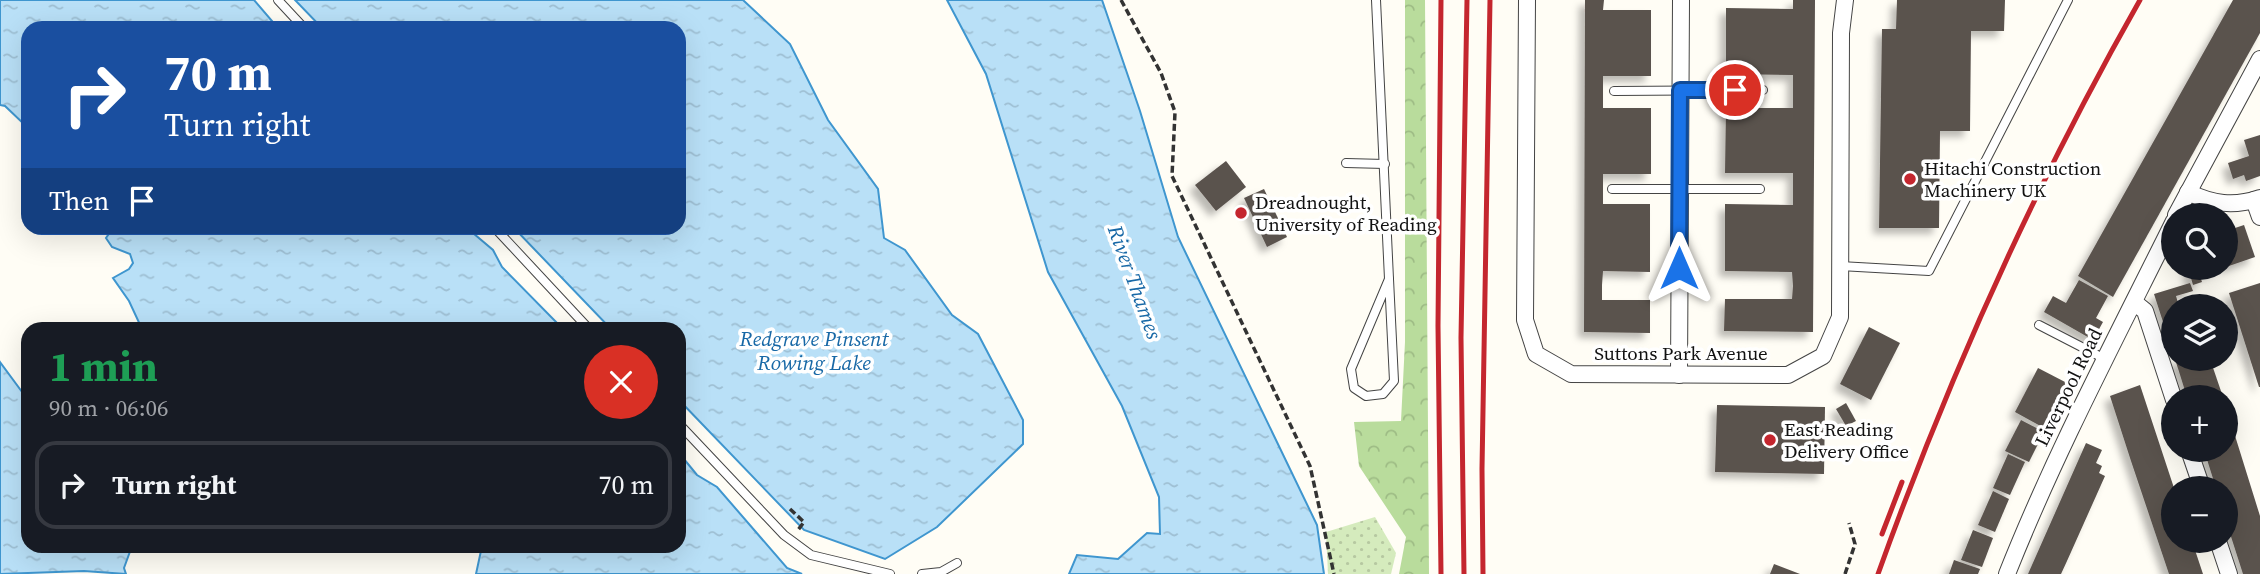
<!DOCTYPE html>
<html lang="en">
<head>
<meta charset="utf-8">
<style>
  :root { --surface:#171b24; --page:#20242c; --text:#f1f3f6; --muted:#9ea1a6; --line:#363941 }
  body { margin:0; font-family:"Source Serif 4",serif; background:var(--page); color:var(--text); height:100vh; display:flex; flex-direction:column; font-size:26px; white-space:nowrap }
  * { box-sizing:border-box; margin:0 }
  p { font-size:23px; color:var(--muted) }
  .icon { flex:none; width:38px; height:38px; fill:none; stroke:currentColor; stroke-width:2; stroke-linecap:round; stroke-linejoin:round }
  .map { position:relative; flex:1; overflow:hidden }
  .panel { position:absolute; left:21px; top:322px; width:665px; height:231px; display:flex; flex-direction:column; background:var(--surface); border-radius:21px; box-shadow:0 7px 28px #0002 }
  .panel>* { flex:none }
  .banner { position:absolute; left:21px; top:21px; width:665px; height:214px; border-radius:21px; box-shadow:0 7px 28px #0002; background:#1a4fa0; color:#fff; overflow:hidden }
  .controls { position:absolute; left:2161px; top:203px; display:grid; gap:14px }
  .controls a { display:grid; place-items:center; width:77px; height:77px; border-radius:50%; background:var(--surface); box-shadow:0 7px 28px #0002; font-size:35px }
  .pin { position:absolute; display:grid; place-items:center; width:60px; height:60px; color:#fff; margin:-30px; border:4px solid #fff; border-radius:50%; box-shadow:0 2px 7px #0007 }
  .me { position:absolute; width:77px; margin:-38px; rotate:0deg; stroke-linejoin:round; filter:drop-shadow(0 0 5px #0008) }
  .turn { display:flex; align-items:center; gap:24px; height:147px; padding:0 28px; font-size:32px }
  .turn .icon { width:91px; height:91px; stroke-width:2.5 }
  .turn b { display:block; font-size:49px; line-height:60px }
  .then { display:flex; align-items:center; height:66px; padding:0 28px; background:#0003; gap:14px; font-size:26px }
  .round { display:grid; place-items:center; flex:none; width:74px; height:74px; border-radius:37px; background:var(--page) }
  .overview { display:flex; align-items:center; justify-content:space-between; height:119px; padding:0 28px }
  h1 { font-size:42px; font-weight:700; line-height:52px; color:#1e9e55 }
  ul { padding:0; list-style:none }
  li { display:flex; align-items:center; gap:21px; height:88px; margin:0 14px 10px; padding:0 14px; border:4px solid var(--line); border-radius:21px }
  li div { flex:1 }
  li b { display:block; font-size:26px }
  li em { font-style:normal }
  .map>svg:first-child { display:block }
  .grass { fill:url(#grass-dots) }
  .forest { fill:url(#forest-crowns) }
  .water { fill:url(#water-ripples); stroke:#3f96cf; stroke-width:2 }
  .building { fill:#5a524d; filter:url(#shadow) }
  .lines { fill:none; stroke-linecap:round; stroke-linejoin:round }
  .service-casing { stroke:#444; stroke-width:10 }
  .minor-casing { stroke:#444; stroke-width:18 }
  .path { stroke:#333; stroke-width:3.5; stroke-dasharray:7 3.5; stroke-linecap:butt }
  .service { stroke:#fff; stroke-width:8 }
  .minor { stroke:#fff; stroke-width:16 }
  .rail { stroke:#c4262e; stroke-width:5 }
  .route-casing { stroke:#114b97; stroke-width:18 }
  .route { stroke:#1a73e8; stroke-width:12 }
  .poi-dot { fill:#c4262e; stroke:#fff; stroke-width:2.5 }
  .labels { text-anchor:middle; dominant-baseline:central; stroke-width:7; stroke-linejoin:round; paint-order:stroke }
  .poi-label { font-size:19px; fill:#111; stroke:#fff; text-anchor:start }
  .street-label { font-size:19px; fill:#111; stroke:#fff }
  .water-label { font-size:21px; font-style:italic; fill:#1768a6; stroke:#fff }
</style>
</head>
<body>
<div class="map">
<svg width="2260" height="574" viewBox="0 0 2260 574">
  <defs>
    <pattern id="grass-dots" width="8" height="8" patternUnits="userSpaceOnUse" patternTransform="scale(1.75)"><rect width="8" height="8" fill="#d5ebbd"/><path d="M2 2h.1M6 6h.1" fill="none" stroke="#b6c8a1" stroke-width="1.8" stroke-linecap="round"/></pattern>
    <pattern id="forest-crowns" width="20" height="18" patternUnits="userSpaceOnUse" patternTransform="scale(1.75)"><rect width="20" height="18" fill="#b9dc9c"/><path d="M2 6a3 3 0 1 1 6 0M12 15a3 3 0 1 1 6 0" fill="none" stroke="#9ebc85"/></pattern>
    <pattern id="water-ripples" width="26" height="14" patternUnits="userSpaceOnUse" patternTransform="scale(1.75)"><rect width="26" height="14" fill="#b9e0f7"/><path d="M2 4q2-2 4 0t4 0M15 11q2-2 4 0t4 0" fill="none" stroke="#9ebfd3"/></pattern>
    <filter id="shadow"><feDropShadow dx="-6" dy="6" stdDeviation="3.5" flood-color="#0004"/></filter>
  </defs>
  <rect width="100%" height="100%" fill="#fffdf5"/>
  <polygon class="grass" points="1375,517 1396,553 1391,574 1328,574 1326,532"/>
  <polygon class="forest" points="1405,0 1425,0 1429,574 1399,574 1406,537 1359,466 1354,422 1401,421 1405,342"/>
  <g class="water">
    <polygon points="0,0 254,0 278,28 28,28 28,128 5,106 0,105"/>
    <polygon points="295,0 743,0 790,44 828,120 878,189 884,238 905,250 952,315 978,334 1023,420 1023,444 937,527 885,559 804,530 679,400 679,329 611,329 514,228 679,228 679,28 322,28"/>
    <polygon points="947,0 1102,0 1140,111 1178,237 1317,525 1324,574 1069,574 1077,555 1118,559 1147,533 1160,534 1159,497 1122,406 1048,272 986,74"/>
    <polygon points="113,228 467,228 493,250 502,267 563,329 142,329 129,301 113,278 129,269 133,263 130,254 112,247 106,238"/>
    <polygon points="0,362 28,400 28,546 132,546 124,568 126,574 84,571 0,574"/>
    <polygon points="679,453 697,475 717,487 787,568 802,574 476,574 482,546 679,546"/>
  </g>
  <g class="building">
    <polygon points="1585,0 1604,0 1603,10 1651,10 1651,76 1603,76 1603,108 1651,108 1651,174 1603,174 1603,204 1650,204 1650,272 1603,271 1602,285 1602,300 1650,300 1650,333 1584,332"/>
    <polygon points="1793,0 1815,0 1813,332 1724,331 1725,299 1792,299 1793,286 1792,272 1725,271 1725,204 1793,205 1793,173 1725,173 1726,108 1793,108 1793,75 1726,74 1726,8 1793,9"/>
    <polygon points="1897,0 2005,0 2004,31 1971,31 1970,131 1940,131 1939,228 1879,228 1882,29 1896,29"/>
    <polygon points="2233,0 2260,0 2260,33 2113,297 2078,276"/>
    <polygon points="2260,135 2260,176 2246,181 2244,175 2233,179 2228,163 2249,156 2244,140"/>
    <polygon points="1226,161 1246,187 1216,211 1195,185"/>
    <polygon points="1264,189 1287,237 1267,247 1244,198"/>
    <polygon points="2244,225 2255,257 2226,267 2226,231"/>
    <polygon points="2188,268 2223,268 2200,276 2202,282 2193,285"/>
    <polygon points="2079,280 2108,296 2096,318 2103,322 2093,340 2044,312 2053,296 2066,303"/>
    <polygon points="2190,283 2193,291 2176,296 2179,306 2174,306 2173,353 2154,294"/>
    <polygon points="2260,283 2260,387 2259,387 2229,293"/>
    <polygon points="1869,327 1900,343 1871,400 1840,384"/>
    <polygon points="2175,359 2210,359 2223,397 2187,397"/>
    <polygon points="2038,368 2067,383 2044,428 2015,412"/>
    <polygon points="2140,385 2174,488 2174,541 2192,541 2203,574 2169,574 2131,461 2110,396"/>
    <polygon points="1846,403 1856,421 1846,426 1836,409"/>
    <polygon points="1717,405 1825,407 1824,474 1715,472"/>
    <polygon points="2227,410 2260,516 2260,574 2243,574 2226,521 2226,488 2216,488 2204,450 2226,450"/>
    <polygon points="2021,420 2044,432 2029,462 2005,451"/>
    <polygon points="2086,443 2102,450 2096,463 2102,466 2099,473 2105,476 2067,561 2061,574 2028,574"/>
    <polygon points="2008,454 2025,462 2010,495 1993,488"/>
    <polygon points="1993,491 2009,499 1995,532 1978,525"/>
    <polygon points="1973,530 1993,538 1982,567 1961,560"/>
    <polygon points="1954,560 1980,569 1978,574 1949,574"/>
    <polygon points="1774,564 1800,574 1770,574"/>
  </g>
  <g class="lines">
    <g class="service-casing">
      <g id="service">
        <polyline points="278,0 304,28"/>
        <polyline points="1376,0 1389,279"/>
        <polyline points="1614,91 1763,90"/>
        <polyline points="1346,163 1385,164"/>
        <polyline points="1612,189 1760,189"/>
        <polyline points="495,228 589,329"/>
        <polyline points="1840,266 1929,271 2068,0"/>
        <polygon points="1389,279 1394,381 1383,394 1366,396 1354,388 1351,369"/>
        <polyline points="2039,325 2103,358"/>
        <polyline points="679,424 784,535 811,555 890,574"/>
        <polyline points="922,574 941,572 957,563"/>
      </g>
    </g>
    <g class="minor-casing">
      <g id="minor">
        <polyline points="1527,0 1525,320 1536,354 1571,374 1788,375 1823,356 1840,317 1841,33 1845,0"/>
        <path d="M2188 192C2212 204 2234 207 2260 198"/>
        <polyline points="2254,200 2260,217"/>
        <polyline points="2176,215 2260,59"/>
        <polyline points="2134,302 2145,311 2174,400"/>
        <polyline points="1679,375 1681,0"/>
        <polyline points="2189,450 2202,488"/>
        <polyline points="2218,541 2229,574"/>
        <path d="M2007 574C2055 453 2116 338 2174 221"/>
      </g>
    </g>
    <g class="path">
      <polyline points="1121,0 1161,73 1175,112 1172,176 1310,466 1334,574"/>
      <polyline points="790,509 804,522 798,530"/>
      <polyline points="1845,574 1855,544 1849,523"/>
    </g>
    <use href="#service" class="service"/>
    <use href="#minor" class="minor"/>
    <g class="rail">
      <polyline points="1882,534 1902,482"/>
      <polyline points="1441,574 1438,326 1441,0"/>
      <polyline points="1464,574 1461,338 1467,0"/>
      <polyline points="1483,574 1482,469 1490,0"/>
      <path d="M1878 574C1949 376 2036 183 2140 0"/>
    </g>
  </g>
  <g class="lines">
    <g class="route-casing">
      <polyline id="route" points="1679,268 1680,90 1735,90"/>
    </g>
    <use href="#route" class="route"/>
  </g>
  <g class="poi-dot">
    <circle cx="1910" cy="179" r="7"/>
    <circle cx="1241" cy="213" r="7"/>
    <circle cx="1770" cy="440" r="7"/>
  </g>
  <g class="labels">
    <g class="poi-label">
      <text x="1924" y="168">Hitachi Construction<tspan x="1924" dy="22">Machinery UK</tspan></text>
      <text x="1255" y="202">Dreadnought,<tspan x="1255" dy="22">University of Reading</tspan></text>
      <text x="1784" y="429">East Reading<tspan x="1784" dy="22">Delivery Office</tspan></text>
    </g>
    <g class="street-label">
      <text x="1681" y="353">Suttons Park Avenue</text>
      <text transform="translate(2068 387) rotate(-64)">Liverpool Road</text>
    </g>
    <g class="water-label">
      <text transform="translate(1135 282) rotate(70)">River Thames</text>
      <text x="814" y="338">Redgrave Pinsent<tspan x="814" dy="24">Rowing Lake</tspan></text>
    </g>
  </g>
</svg>
<div class="controls">
<a><svg class="icon" aria-label="search" viewBox="0 0 24 24"><circle cx="10" cy="10" r="6"/><path d="M15 15l6 6"/></svg></a>
<a><svg class="icon" aria-label="layers" viewBox="0 0 24 24"><path d="M12 4l9 5-9 5-9-5zM3 14l9 5 9-5"/></svg></a>
<a>+</a>
<a>−</a>
</div>
<div class="pin" style="left:1735px;top:90px;background:#d93025"><svg class="icon" aria-label="arrive" viewBox="0 0 24 24"><path d="M6 21V4h12l-3 4 3 4H6"/></svg></div>
<svg class="me" style="left:1679px;top:268px" viewBox="-20 -20 40 40"><path d="M0-17L14 15 0 8-14 15z" fill="#1a73e8" stroke="#fff" stroke-width="4"/></svg>
<div class="banner">
<div class="turn"><svg class="icon" aria-label="right" viewBox="0 0 24 24"><path d="M7 20v-9h11M14 6l5 5-5 5"/></svg><div><b>70 m</b>Turn right</div></div>
<div class="then">Then<svg class="icon" aria-label="arrive" viewBox="0 0 24 24"><path d="M6 21V4h12l-3 4 3 4H6"/></svg></div>
</div>
<section class="panel">
<div class="overview"><div><h1>1 min</h1><p>90 m · 06:06</p></div><a class="round" style="background:#d93025;color:#fff"><svg class="icon" aria-label="close" viewBox="0 0 24 24"><path d="M6 6l12 12M18 6L6 18"/></svg></a></div>
<ul>
<li><svg class="icon" aria-label="right" viewBox="0 0 24 24"><path d="M7 20v-9h11M14 6l5 5-5 5"/></svg><div><b>Turn right</b></div><em>70 m</em></li>
</ul>
</section>
</div>
</body>
</html>
